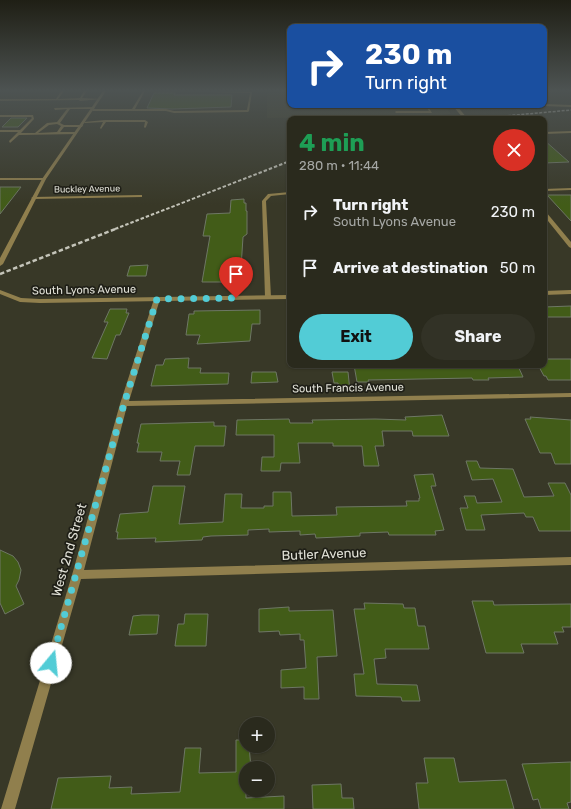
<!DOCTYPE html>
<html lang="en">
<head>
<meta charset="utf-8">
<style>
  :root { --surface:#2a2a1d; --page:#323226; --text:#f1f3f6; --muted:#a5a7a4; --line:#46463b; --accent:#52ccd6 }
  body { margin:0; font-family:Rubik,sans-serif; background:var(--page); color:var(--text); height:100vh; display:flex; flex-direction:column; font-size:15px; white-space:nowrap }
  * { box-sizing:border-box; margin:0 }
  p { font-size:13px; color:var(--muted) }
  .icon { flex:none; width:22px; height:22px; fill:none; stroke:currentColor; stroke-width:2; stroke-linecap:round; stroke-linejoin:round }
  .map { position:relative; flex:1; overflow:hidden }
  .panel { position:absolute; left:287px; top:116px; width:260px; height:252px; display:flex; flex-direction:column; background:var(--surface); border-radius:8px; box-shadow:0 1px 3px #0004,0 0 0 1px var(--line) }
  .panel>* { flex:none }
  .top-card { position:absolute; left:287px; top:24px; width:260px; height:84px; border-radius:8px; box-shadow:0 1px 3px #0004,0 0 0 1px var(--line); background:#1a4fa0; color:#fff; overflow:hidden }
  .buttons { position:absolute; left:239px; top:717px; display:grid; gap:8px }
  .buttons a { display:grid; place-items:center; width:36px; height:36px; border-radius:50%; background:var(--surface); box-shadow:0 1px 3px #0004,0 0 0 1px var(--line); font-size:20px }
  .pin { position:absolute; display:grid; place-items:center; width:34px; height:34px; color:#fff; margin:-41px -17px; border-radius:50% 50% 50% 0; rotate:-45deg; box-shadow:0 0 4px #0007 }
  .pin .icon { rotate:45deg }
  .me { position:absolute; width:44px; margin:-22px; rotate:17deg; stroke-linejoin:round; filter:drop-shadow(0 0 3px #0008) }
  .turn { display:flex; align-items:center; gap:14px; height:84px; padding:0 12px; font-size:18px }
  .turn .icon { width:52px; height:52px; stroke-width:2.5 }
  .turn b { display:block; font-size:28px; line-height:34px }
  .round { display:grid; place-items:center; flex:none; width:42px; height:42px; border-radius:21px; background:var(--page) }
  .overview { display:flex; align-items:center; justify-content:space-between; height:68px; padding:0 12px }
  h1 { font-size:24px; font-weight:700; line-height:30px; color:#1e9e55 }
  .cta { display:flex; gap:8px; margin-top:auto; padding:8px 12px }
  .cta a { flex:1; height:46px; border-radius:24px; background:var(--accent); color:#111; font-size:16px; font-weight:700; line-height:46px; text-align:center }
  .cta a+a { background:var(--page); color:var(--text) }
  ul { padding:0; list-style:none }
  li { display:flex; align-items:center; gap:12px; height:56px; padding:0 12px }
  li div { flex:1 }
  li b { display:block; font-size:15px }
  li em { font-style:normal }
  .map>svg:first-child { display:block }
  .built { fill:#41412a }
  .building { fill:#425c18; stroke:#6e7765 }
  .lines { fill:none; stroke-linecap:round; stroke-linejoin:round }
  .service { fill:#907f4d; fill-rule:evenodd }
  .minor { fill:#907f4d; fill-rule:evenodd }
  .tertiary { fill:#907f4d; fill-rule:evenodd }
  .rail-far2 { stroke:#c4c4b9; stroke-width:1.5; stroke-dasharray:3 1.5; stroke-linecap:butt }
  .rail-far1 { stroke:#c4c4b9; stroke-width:2; stroke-dasharray:3.5 2; stroke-linecap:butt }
  .rail { stroke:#c4c4b9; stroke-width:2.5; stroke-dasharray:4.5 2.5; stroke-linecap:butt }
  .route { stroke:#52ccd6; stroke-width:7; stroke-dasharray:0 12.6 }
  .labels { text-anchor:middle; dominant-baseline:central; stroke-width:3.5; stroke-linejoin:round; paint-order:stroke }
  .far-street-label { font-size:9px; fill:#e1e1d7; stroke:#1f1f17 }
  .street-label { font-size:11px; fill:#e1e1d7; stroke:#1f1f17 }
  .near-street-label { font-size:13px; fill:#e1e1d7; stroke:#1f1f17 }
</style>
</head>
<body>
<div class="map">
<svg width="571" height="809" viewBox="0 0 571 809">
  <rect width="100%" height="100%" fill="#383827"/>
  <polygon class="built" points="267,91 290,91 290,105 444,105 451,114 435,116 267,118"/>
  <g class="building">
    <polygon points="154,93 175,93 174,95 232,95 231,107 172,109 147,108"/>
    <polygon points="11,118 27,118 18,127 2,127"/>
    <polygon points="544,140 569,162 544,163"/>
    <polygon points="0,187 21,187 0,214"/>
    <polygon points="547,195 571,195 571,221"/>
    <polygon points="244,199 244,203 246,203 246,211 247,211 247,234 243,237 241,268 245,268 244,282 202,282 210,236 203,236 207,214 230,213 231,200"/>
    <polygon points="148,265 146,276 127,276 130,266"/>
    <polygon points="571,306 571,317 544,317 544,307"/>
    <polygon points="110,309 127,309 126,313 129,313 120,335 116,335 107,359 92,358 108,322 104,322"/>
    <polygon points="260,310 260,324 252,324 250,341 197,344 200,335 186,335 189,314 194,314 194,311"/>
    <polygon points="189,358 188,368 201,368 200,373 229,373 228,384 151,386 156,365 163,365 165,359"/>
    <polygon points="544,359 571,359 571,380 548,380 546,376 544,376 538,365 544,365"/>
    <polygon points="354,365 518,366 523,377 488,378 489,380 473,380 472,378 368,380 369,382 357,382"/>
    <polygon points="252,372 276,372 278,382 251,383"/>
    <polygon points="332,372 348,372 350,391 339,391 338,383 334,383"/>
    <polygon points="442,415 449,436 413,436 412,431 382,431 384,446 375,446 379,466 364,466 362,446 333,446 333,443 298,443 300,463 281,463 280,471 261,471 262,457 274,457 274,435 236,435 237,420 289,419 290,423 313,423 312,420 375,419 406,420 405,417"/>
    <polygon points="530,417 571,420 571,464 555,464 551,453 540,453 525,419 531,419"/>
    <polygon points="214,422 214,426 226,426 224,446 195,446 190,475 177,475 180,461 160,461 162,452 137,452 139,443 137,443 141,424"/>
    <polygon points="466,461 477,461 480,468 513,469 524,497 554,496 548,483 565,483 571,495 571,531 539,531 533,517 526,517 524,513 481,515 485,530 466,530 460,508 468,508 464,496 475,496 477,503 502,502 493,479 472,480"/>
    <polygon points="433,474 436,486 431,486 444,530 435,531 436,535 389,535 388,532 360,533 360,536 316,538 315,534 300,535 300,531 269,532 269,529 248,530 248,535 211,536 203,537 202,540 155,542 156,538 117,539 118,532 116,532 120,514 148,512 153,486 185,486 179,524 223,522 225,494 242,494 241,508 264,508 264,506 273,506 273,492 291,492 292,516 337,515 336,507 407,506 406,501 419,501 419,498 420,498 414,475"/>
    <polygon points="0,550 13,556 18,562 21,570 19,580 16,586 24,604 5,614 0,603"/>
    <polygon points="472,601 493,601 494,605 571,604 571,627 562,627 564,632 554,632 558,644 521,644 524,653 486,653"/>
    <polygon points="364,603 403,604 404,608 415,608 418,626 425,626 429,649 385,649 386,658 374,659 377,684 417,685 420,701 402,701 401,697 356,696 354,674 364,674 354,609 365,609"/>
    <polygon points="289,607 289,611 333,610 337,656 317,657 319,699 304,699 304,687 281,688 281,670 306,668 304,640 300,640 300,634 280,635 279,631 259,632 259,609"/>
    <polygon points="185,614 208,614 206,646 175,646 178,624 184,624"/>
    <polygon points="142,615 159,615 157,634 129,635 133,616"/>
    <polygon points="236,740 246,740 246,746 249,746 251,768 246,768 246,798 284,796 284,809 51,809 58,778 111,776 109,788 132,787 131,794 180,792 185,748 201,748 199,773 236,772"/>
    <polygon points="424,758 454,758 459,782 506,780 514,809 419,809 416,783 428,783"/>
    <polygon points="571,762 571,802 567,803 569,809 541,809 538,799 533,800 522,764"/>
    <polygon points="341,784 342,798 353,798 354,809 313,809 312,785"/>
  </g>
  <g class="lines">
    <g class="service">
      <polygon points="61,91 64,91 58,99 80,98 84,91 87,91 82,98 101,99 80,101 79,100 0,101 0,99 56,99"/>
      <polygon points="143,91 145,91 135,109 166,109 174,111 247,110 250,93 163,91 252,92 249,111 248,112 174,113 166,111 93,111 92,110 93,109 132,109"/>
      <polygon points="425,105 427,105 432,113 396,113 395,112 396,111 429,111"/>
      <path d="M95 107 94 109H70L60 123 64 125H83L82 127H64L60 132H76L77 134 19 135 10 143 9 141 18 132H0V130H20L32 118 31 117H0V115H33L34 119 21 133H35L47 123 57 122 67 109 55 110 54 108ZM57 124 61 126 57 132 38 133 49 125Z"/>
      <polygon points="105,120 145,120 148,122 146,127 145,128 144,127 145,122 106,122 101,129 100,128 103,122 85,123 84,122"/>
    </g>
    <g class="minor">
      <polygon points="544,104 571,105 571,107 543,106"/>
      <polygon points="452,105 456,105 468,119 464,119"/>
      <polygon points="571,131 571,133 544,134 544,132"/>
      <polygon points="0,178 44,178 46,179 44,180 0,180"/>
      <polygon points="571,188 571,190 544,191 544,189"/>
      <polygon points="290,192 290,194 271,196 266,201 271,297 268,299 265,297 262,201 268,194"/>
      <polygon points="140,195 142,195 142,197 33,199 31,198 33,197"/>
      <polygon points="544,211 546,212 571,242 571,248 569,247 544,216"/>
      <polygon points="157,297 160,299 129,401 571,393 571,397 127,406 84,570 571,557 571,565 81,579 15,809 1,809 72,575 120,404 154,299"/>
    </g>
    <g class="tertiary">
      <polygon points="103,91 106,91 46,179 3,264 0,266 0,258 42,179"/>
      <polygon points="0,290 21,298 40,299 290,295 290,299 40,303 20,302 0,294"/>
      <polygon points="571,290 571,294 544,295 544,291"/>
    </g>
    <polyline class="rail-far2" points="472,119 571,110"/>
    <polyline class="rail-far1" points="115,229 290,161"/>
    <polyline class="rail" points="0,274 118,228"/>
  </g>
  <linearGradient id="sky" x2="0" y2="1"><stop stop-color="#1f1f15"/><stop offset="0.44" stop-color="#4d5352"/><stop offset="1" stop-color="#4d5352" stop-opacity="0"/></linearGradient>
  <rect width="571" height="205" fill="url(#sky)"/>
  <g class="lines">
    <polyline class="route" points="51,663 124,404 157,299 236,298"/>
  </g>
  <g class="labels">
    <g class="far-street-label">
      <text transform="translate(87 189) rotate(-1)">Buckley Avenue</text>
    </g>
    <g class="street-label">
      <text transform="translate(84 290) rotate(-1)">South Lyons Avenue</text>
      <text transform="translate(348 388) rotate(-1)">South Francis Avenue</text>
    </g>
    <g class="near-street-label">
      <text transform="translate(69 550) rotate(-74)">West 2nd Street</text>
      <text transform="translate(324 554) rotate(-2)">Butler Avenue</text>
    </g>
  </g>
</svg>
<div class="buttons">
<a>+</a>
<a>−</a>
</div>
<div class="pin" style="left:236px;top:298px;background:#d93025"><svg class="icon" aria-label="arrive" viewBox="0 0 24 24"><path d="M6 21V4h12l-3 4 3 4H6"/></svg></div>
<svg class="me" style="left:51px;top:663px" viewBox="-20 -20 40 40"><circle r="19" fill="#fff"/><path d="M0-13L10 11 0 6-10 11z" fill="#52ccd6"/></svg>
<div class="top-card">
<div class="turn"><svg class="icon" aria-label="right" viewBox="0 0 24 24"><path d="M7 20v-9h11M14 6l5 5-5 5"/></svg><div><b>230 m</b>Turn right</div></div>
</div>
<section class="panel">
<div class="overview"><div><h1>4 min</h1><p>280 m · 11:44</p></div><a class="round" style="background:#d93025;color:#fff"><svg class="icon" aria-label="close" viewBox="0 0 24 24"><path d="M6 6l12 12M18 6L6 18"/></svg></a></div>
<ul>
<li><svg class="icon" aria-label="right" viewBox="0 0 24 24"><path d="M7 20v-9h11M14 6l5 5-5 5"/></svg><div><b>Turn right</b><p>South Lyons Avenue</p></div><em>230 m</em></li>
<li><svg class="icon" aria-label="arrive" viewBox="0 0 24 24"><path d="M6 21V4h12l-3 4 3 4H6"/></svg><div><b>Arrive at destination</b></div><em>50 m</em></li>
</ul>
<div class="cta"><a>Exit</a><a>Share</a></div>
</section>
</div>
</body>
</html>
